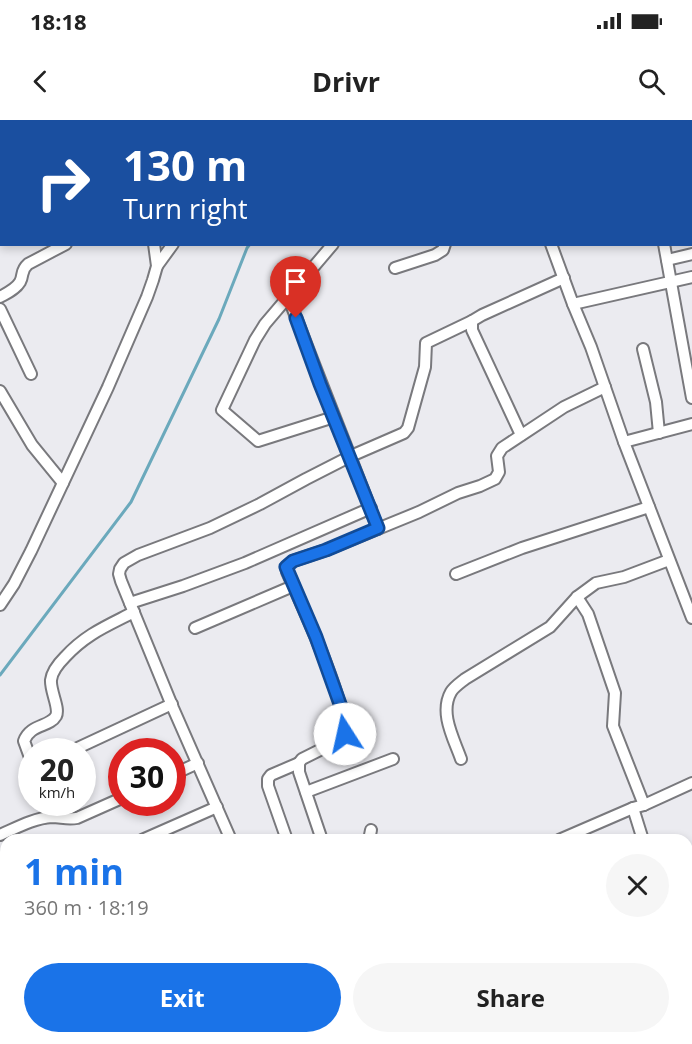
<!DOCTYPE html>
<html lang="en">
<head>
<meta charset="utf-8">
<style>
  :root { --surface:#fff; --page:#f6f6f6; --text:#222; --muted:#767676; --accent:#1a73e8 }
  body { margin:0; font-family:"Open Sans",sans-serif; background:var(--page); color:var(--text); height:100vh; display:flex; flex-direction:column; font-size:22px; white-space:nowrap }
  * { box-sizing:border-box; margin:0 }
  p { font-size:20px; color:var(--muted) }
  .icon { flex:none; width:33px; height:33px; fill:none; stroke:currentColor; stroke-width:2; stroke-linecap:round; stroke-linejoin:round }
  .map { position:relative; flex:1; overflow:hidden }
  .sheet { position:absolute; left:0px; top:714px; width:693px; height:210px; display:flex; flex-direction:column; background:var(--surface); border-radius:18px 18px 0 0; box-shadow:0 3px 9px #0003 }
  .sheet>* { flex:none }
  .top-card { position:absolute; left:0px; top:0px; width:693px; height:126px; box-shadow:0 3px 9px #0003; background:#1a4fa0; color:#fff; overflow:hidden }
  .speed { position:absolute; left:18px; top:618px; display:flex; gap:12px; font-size:30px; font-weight:700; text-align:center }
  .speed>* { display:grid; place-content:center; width:78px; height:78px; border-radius:50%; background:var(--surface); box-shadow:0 3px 9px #0003; line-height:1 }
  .speed small { font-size:15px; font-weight:400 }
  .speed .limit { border:9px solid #d22; background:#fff; color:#111 }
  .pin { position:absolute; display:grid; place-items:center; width:51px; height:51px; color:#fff; margin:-62px -26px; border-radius:50% 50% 50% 0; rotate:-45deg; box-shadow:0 0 6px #0007 }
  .pin .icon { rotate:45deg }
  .me { position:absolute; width:66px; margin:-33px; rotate:350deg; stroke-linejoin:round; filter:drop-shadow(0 0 4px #0008) }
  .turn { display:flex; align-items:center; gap:21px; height:126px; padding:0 24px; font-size:27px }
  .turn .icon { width:78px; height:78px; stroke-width:2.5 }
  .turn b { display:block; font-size:42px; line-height:51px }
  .round { display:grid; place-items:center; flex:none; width:63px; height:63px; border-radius:32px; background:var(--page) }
  .head { display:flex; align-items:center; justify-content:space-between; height:102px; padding:0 24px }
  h1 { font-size:36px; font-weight:700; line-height:45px; color:var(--accent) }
  .primary-button { display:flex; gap:12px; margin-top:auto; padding:12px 24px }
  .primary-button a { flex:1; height:69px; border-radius:36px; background:var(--accent); color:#fff; font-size:24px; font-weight:700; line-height:69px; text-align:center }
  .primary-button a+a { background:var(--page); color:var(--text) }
  .status { display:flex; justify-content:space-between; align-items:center; height:42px; padding:0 30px; background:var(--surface); direction:ltr }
  .status svg { height:16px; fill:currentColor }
  header { display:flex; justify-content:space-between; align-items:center; height:78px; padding:0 24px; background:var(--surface); font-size:27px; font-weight:700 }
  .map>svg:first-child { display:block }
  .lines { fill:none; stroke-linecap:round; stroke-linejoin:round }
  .stream { stroke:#6ba9bc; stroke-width:3 }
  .minor-casing { stroke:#79797d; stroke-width:14 }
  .minor { stroke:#fff; stroke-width:10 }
  .route-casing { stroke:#114b97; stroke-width:15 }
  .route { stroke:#1a73e8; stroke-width:10 }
</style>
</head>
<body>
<div class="status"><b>18:18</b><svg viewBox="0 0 49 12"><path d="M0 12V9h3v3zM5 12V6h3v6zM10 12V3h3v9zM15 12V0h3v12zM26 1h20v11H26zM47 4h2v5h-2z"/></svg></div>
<header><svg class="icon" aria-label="back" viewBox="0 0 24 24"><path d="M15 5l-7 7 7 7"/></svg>Drivr<svg class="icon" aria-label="search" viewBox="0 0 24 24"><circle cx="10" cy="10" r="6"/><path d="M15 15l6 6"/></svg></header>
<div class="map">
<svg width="692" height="924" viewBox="0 0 692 924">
  <rect width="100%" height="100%" fill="#ebebf0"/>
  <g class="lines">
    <g class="stream">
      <polyline points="311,2 312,0"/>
      <polyline points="0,555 131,382 219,199 247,128 250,124"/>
    </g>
    <g class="minor-casing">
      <g id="minor">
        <polyline points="401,0 401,2"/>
        <polyline points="448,0 448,2"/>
        <polyline points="502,0 502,2"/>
        <polyline points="636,0 637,2"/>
        <polyline points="41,2 41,0"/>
        <polyline points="152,2 152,0"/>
        <polyline points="221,2 222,0"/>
        <polyline points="652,2 659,0"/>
        <polyline points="0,59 2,59"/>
        <polyline points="0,109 2,108"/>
        <polyline points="333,124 265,204 255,220 222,290 258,321 334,297"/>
        <polyline points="551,124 573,184 591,227 624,322 692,498"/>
        <polyline points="664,124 692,278"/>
        <polyline points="667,140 692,134"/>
        <polyline points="157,146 173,124"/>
        <polyline points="395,148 435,135 443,130 445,124"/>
        <path d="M288 176C317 254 349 331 378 409"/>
        <path d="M0 177C7 173 16 169 20 162 24 155 20 151 28 144L66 124"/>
        <polyline points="573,184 692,157"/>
        <polyline points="0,189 31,254"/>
        <polyline points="643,229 656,282 659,313"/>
        <polyline points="0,271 32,325 63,363"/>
        <polyline points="521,315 472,210 472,201 482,195 564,158"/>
        <polyline points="624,322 692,304"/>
        <polyline points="456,454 522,428 649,387"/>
        <polyline points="577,477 588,494 615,573 613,606 644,685"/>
        <polyline points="130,483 183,466 245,443 371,388"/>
        <polyline points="0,485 14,464 31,431 108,267 147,177 153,160 157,146 154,124"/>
        <polyline points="195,508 293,466"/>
        <polyline points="69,632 172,584"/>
        <path d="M461 639C454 619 439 593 451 572 454 567 460 563 465 559L550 507 577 477 596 463 624 457 669 440"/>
        <path d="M32 643 24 621C30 604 50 607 56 596 60 588 50 571 51 560 52 551 58 544 65 537 86 514 107 506 134 492"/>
        <polyline points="172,655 198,643"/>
        <polyline points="306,672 393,639"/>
        <polyline points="47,682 54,697"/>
        <polyline points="633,688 643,720"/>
        <path d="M0 715C16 708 34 698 52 697 61 697 67 700 77 698L122 678"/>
        <polyline points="142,720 217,687"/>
        <polyline points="231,720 173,588 121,461 119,454 120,449 124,443 138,435 210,408 260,384 306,359 351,336 404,313 408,308 425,247 426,223 472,201"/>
        <polyline points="287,720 268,666 268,659 271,655 299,643"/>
        <path d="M322 720 299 652V643L302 639 344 618C352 593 300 481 287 452L286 447 293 441 326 430 419 392 458 373 480 366 495 359 499 352 497 336 502 328 564 287 605 267"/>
        <polyline points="369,720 371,710"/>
        <polyline points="559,720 633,688 644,685 692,663"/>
        <polyline points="0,781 6,778"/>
        <polyline points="0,849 6,847"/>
        <polyline points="0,909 6,906"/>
        <polyline points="290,918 292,924"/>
        <polyline points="135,924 150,918"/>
        <polyline points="235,924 239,918"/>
      </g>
    </g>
    <use href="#minor" class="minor"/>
  </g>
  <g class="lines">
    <g class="route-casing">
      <polyline id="route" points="296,198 320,264 378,408 326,430 293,441 286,447 316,517 340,584 344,597 345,614"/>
    </g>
    <use href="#route" class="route"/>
  </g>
</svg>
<div class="speed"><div>20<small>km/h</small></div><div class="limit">30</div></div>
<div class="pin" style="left:296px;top:198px;background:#d93025"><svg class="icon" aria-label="arrive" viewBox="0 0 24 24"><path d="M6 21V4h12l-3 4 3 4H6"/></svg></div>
<svg class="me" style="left:345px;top:614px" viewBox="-20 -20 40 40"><circle r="19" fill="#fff"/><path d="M0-13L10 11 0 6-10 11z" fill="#1a73e8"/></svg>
<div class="top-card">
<div class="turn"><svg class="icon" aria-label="right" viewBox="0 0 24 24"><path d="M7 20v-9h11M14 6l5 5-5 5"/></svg><div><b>130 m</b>Turn right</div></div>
</div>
<section class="sheet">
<div class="head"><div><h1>1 min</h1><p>360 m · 18:19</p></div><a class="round"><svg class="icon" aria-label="close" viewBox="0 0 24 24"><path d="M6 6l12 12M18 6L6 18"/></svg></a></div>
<div class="primary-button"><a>Exit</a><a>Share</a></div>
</section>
</div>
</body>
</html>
